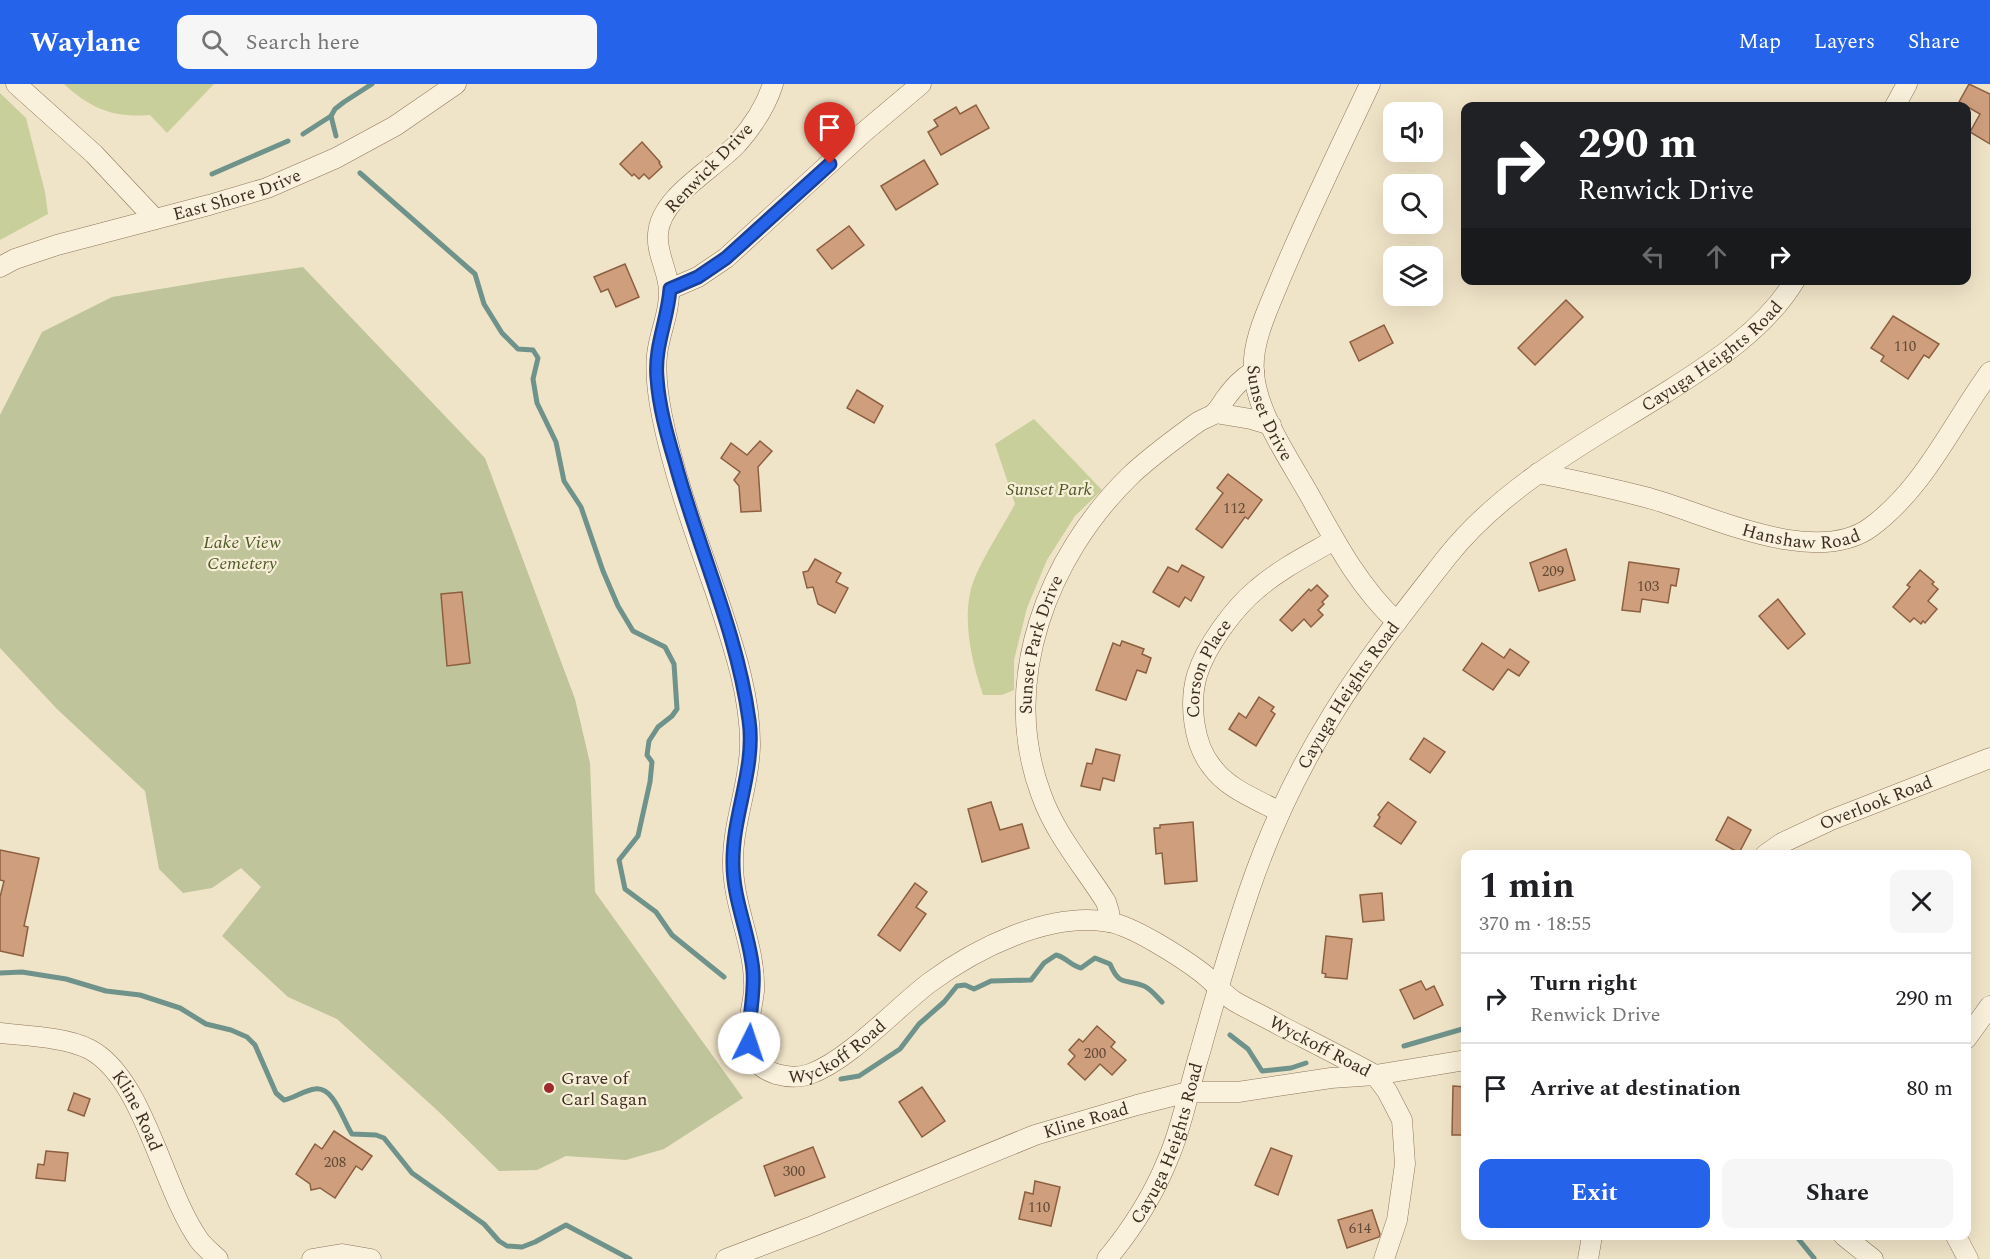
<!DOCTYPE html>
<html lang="en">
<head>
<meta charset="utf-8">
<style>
  :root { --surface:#fff; --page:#f6f6f6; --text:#202124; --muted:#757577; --line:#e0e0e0; --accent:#2563eb }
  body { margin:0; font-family:Spectral,serif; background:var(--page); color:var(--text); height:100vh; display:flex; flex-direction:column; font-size:22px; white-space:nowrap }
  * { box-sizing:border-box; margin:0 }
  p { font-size:20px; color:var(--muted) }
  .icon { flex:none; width:33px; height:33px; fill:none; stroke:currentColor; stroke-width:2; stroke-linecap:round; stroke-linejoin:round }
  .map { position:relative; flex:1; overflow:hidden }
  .panel { position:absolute; left:1461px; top:766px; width:510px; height:390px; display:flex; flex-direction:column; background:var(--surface); border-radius:12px; box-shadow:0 6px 24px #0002 }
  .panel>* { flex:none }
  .banner { position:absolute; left:1461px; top:18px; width:510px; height:183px; border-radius:12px; box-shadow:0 6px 24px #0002; background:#202124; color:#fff; overflow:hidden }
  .tools { position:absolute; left:1383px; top:18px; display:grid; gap:12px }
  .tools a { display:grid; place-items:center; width:60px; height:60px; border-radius:12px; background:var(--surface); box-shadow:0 6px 24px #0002; font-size:30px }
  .pin { position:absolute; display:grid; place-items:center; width:51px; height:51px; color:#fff; margin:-62px -26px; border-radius:50% 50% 50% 0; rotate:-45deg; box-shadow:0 0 6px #0007 }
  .pin .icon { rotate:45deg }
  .me { position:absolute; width:66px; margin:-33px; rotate:4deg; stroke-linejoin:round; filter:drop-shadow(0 0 4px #0008) }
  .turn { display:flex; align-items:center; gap:21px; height:126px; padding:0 18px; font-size:27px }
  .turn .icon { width:78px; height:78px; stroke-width:2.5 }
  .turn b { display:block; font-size:42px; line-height:51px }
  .lanes { display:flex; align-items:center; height:57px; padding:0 18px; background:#0003; justify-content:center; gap:30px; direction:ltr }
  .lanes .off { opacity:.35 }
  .round { display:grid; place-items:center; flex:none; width:63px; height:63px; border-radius:12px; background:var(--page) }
  .overview { display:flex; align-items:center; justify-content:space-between; height:102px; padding:0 18px }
  h1 { font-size:36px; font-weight:700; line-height:45px }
  .cta { display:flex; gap:12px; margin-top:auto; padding:12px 18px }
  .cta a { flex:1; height:69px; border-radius:12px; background:var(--accent); color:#fff; font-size:24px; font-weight:700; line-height:69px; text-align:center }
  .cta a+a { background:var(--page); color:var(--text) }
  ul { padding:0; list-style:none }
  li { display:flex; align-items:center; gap:18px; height:90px; padding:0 18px; border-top:2px solid var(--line) }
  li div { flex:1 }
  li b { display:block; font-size:22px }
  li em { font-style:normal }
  header { display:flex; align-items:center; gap:36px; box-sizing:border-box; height:84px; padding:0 30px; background:var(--accent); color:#fff }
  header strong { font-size:28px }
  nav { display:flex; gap:33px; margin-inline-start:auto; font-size:21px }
  .search { width:420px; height:54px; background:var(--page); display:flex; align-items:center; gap:15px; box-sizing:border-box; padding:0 21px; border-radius:12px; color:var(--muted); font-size:22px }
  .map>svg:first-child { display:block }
  .green { fill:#c9cf9b }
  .cemetery { fill:#bfc49a }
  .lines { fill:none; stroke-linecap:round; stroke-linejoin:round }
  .stream { stroke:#6f938a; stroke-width:5 }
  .building { fill:#cf9f7d; stroke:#8d5f41; stroke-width:1.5 }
  .minor-casing { stroke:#8d765c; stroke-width:21 }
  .minor { stroke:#faf1dc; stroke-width:20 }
  .route-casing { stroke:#184099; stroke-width:15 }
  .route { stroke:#2563eb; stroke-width:10 }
  .poi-dot { fill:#9e2a2b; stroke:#f7eed8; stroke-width:2 }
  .labels { text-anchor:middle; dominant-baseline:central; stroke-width:4.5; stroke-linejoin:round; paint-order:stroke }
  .number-label { font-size:15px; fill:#624a37 }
  .street-label { font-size:18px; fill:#3d2e20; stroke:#f7eed8 }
  .park-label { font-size:18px; font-style:italic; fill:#4d5a26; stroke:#f7eed8 }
  .poi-label { font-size:18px; fill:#3d2e20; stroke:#f7eed8; text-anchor:start }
</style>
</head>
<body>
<header>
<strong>Waylane</strong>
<div class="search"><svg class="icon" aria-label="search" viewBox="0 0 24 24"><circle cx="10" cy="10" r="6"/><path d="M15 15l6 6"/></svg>Search here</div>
<nav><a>Map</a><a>Layers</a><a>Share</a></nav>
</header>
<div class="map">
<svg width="1990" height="1175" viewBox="0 0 1990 1175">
  <rect width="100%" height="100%" fill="#f0e4c8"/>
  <g class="green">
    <path d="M64 0H214L167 49 150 31C114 34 91 25 64 0Z"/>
    <polygon points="0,9 26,34 45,108 48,130 0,156"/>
    <path d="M1034 335 1102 406 1075 432 1047 476 1027 524 1014 576V606L1002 611H983C971 576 960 529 975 493 986 468 1002 444 1015 420L995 360Z"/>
  </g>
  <polygon class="cemetery" points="303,183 485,374 575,615 590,679 595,808 743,1014 664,1065 626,1076 566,1072 537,1086 499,1087 439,1028 337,935 288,913 222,852 261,803 241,784 212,804 183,809 159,785 145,707 57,625 0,564 0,331 42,248 112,213 226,194"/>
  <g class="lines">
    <g class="stream">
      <polyline points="303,50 331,32"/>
      <polyline points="336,52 331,32 335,25 344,18 372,0"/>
      <polyline points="360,89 475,190 484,220 502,249 518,265 533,266 538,274 533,295 537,319 556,358 564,397 581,423 603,487 618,522 633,547 665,563 674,580 677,625 672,632 658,643 649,657 647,671 652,678 650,698 638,752 619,776 625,805 656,828 672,851 724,893"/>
      <polyline points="212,90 288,57"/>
      <path d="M0 889 22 888 66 895 106 907 140 911 180 924 206 940 231 946 247 953 255 961 276 1009 284 1016C294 1014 305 1006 315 1005 334 1002 343 1037 352 1050L376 1051 384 1054 412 1089 484 1140 499 1157 507 1162 522 1163 535 1158 566 1141 630 1175"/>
      <polyline points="1230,951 1248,965 1262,987 1291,984 1306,979"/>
      <polyline points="1404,962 1466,944"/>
      <path d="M841 995 859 992 900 965 919 940 944 918 957 902 965 901 974 905 991 897 1031 896 1044 879 1056 871C1066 873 1071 882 1081 884L1095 874 1110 880C1120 903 1124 894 1144 902 1151 905 1157 913 1162 918"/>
      <polyline points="1796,1152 1814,1174"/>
    </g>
  </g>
  <g class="building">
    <polygon points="1969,0 1990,10 1990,60 1970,48 1980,30 1959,18"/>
    <polygon points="976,21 989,44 941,71 928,48 938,42 934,36 956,23 960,30"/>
    <polygon points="642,58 660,78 659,79 662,83 649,95 644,90 639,95 634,90 632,92 620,80"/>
    <polygon points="924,76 938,100 896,126 881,102"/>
    <polygon points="849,142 864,161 832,185 817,166"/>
    <polygon points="625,180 639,213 616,223 608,205 601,208 594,193"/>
    <polygon points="1566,216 1583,233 1535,281 1518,264"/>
    <polygon points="1893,232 1939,260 1929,274 1924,271 1908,295 1881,277 1884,272 1871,264"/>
    <polygon points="1384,241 1393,259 1359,277 1350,258"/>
    <polygon points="857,306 883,322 874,339 847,324"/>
    <polygon points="760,357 772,367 758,383 761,427 741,428 739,402 734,396 740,388 721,374 731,359 747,371"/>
    <polygon points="1228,390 1262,416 1248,435 1245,433 1222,464 1196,445 1223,409 1217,404"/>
    <polygon points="1566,465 1575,496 1539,507 1530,479"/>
    <polygon points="815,475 841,489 836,498 848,504 835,529 818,520 813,503 807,504 803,488 808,487"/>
    <polygon points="1629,478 1679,485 1676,502 1671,501 1668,519 1642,515 1640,528 1622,526"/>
    <polygon points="1182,481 1204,493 1191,517 1185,513 1179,523 1153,508 1168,483 1178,488"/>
    <polygon points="1920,486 1934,498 1932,500 1938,505 1928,517 1937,525 1925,539 1923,537 1921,540 1914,534 1910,538 1893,523 1910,503 1907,501"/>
    <polygon points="1317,501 1328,512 1322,518 1324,520 1318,526 1323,531 1311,543 1304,535 1292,547 1280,536 1309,505 1311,507"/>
    <polygon points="462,508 470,579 447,582 441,510"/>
    <polygon points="1778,515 1805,550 1788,565 1759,532"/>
    <polygon points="1122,557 1144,565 1142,570 1151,574 1146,589 1137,586 1126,616 1096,606 1113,559 1120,562"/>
    <polygon points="1482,559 1504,574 1510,565 1529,578 1519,592 1508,585 1493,606 1463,586"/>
    <polygon points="1259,613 1274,623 1271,627 1275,630 1256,662 1229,645 1239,629 1246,634"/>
    <polygon points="1424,654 1445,668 1430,689 1410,675"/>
    <polygon points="1096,665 1120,671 1114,697 1103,694 1100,706 1081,702 1087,679 1092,680"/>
    <polygon points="991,718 1000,746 1022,740 1029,764 982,778 968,725"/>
    <polygon points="1388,718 1416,738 1401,760 1374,742 1380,733 1378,731"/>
    <polygon points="1728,733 1751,746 1739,769 1716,756"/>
    <polygon points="1193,738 1197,797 1165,800 1162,769 1156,770 1154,744 1160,744 1160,741"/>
    <polygon points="0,766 39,774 24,842 28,843 23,872 0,867 0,813 4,797 0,796"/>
    <polygon points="915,799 927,808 916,823 926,830 900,867 878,851"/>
    <polygon points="1382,809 1384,836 1363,838 1360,811"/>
    <polygon points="1326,852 1352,855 1347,895 1325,893 1326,890 1322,889"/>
    <polygon points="1421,897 1426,906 1434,902 1443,921 1414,935 1400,906"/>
    <polygon points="1097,942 1115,958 1111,963 1126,976 1112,991 1100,980 1085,996 1068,980 1075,972 1069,966 1079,955 1083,958"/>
    <polygon points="1453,1002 1466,1003 1466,1051 1452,1051"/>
    <polygon points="922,1003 945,1037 922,1053 899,1018"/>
    <polygon points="74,1009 90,1015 84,1032 68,1026"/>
    <polygon points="334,1047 372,1072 362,1086 356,1082 335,1114 320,1104 311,1106 310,1100 296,1090 315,1060 322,1065"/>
    <polygon points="813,1063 825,1093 775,1112 764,1082"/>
    <polygon points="1271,1064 1292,1072 1278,1111 1255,1101"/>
    <polygon points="46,1067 68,1069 65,1097 36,1094 38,1080 44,1081"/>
    <polygon points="1035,1097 1060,1103 1051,1142 1019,1135 1025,1108 1033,1110"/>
    <polygon points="1372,1126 1380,1150 1379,1153 1347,1164 1338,1136"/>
  </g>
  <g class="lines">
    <g class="minor-casing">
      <g id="minor">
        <polyline points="16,0 94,70 155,135"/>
        <path id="s1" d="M773 0C766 22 752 43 737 60 713 86 660 113 658 150 656 171 670 189 669 210 669 231 659 250 657 271 655 291 658 312 662 332 674 392 696 452 716 509 732 558 751 611 750 663 749 702 733 738 733 777 732 821 756 862 754 907 752 927 744 948 751 968 755 980 764 986 776 990 787 993 799 994 810 990 849 976 895 925 929 899 975 865 1049 827 1109 838 1133 842 1181 873 1201 888 1213 897 1222 909 1234 917 1249 926 1266 933 1281 942 1312 958 1344 974 1375 991L1387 1007 1402 1036 1405 1080 1397 1136 1384 1175"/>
        <path id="s2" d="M1370 0C1339 66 1307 131 1279 198 1268 225 1251 259 1254 289 1257 330 1290 376 1310 412 1335 457 1359 503 1397 538"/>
        <polyline points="1895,22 1907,0"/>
        <path id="s3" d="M0 183 15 175 57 161 209 121 267 104 336 74 395 42 456 0"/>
        <polyline points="670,205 698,193 726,174 864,48 921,0"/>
        <polyline points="1215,329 1251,335 1271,341"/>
        <path id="s4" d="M1538 389C1574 396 1610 404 1645 413 1706 429 1814 485 1871 443 1925 403 1952 340 1990 288"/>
        <path id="s5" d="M1280 728C1256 715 1228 705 1212 683 1193 660 1189 619 1197 591 1206 562 1234 524 1257 505 1280 485 1308 471 1334 456"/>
        <path id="s6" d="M1765 771 1782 759 1831 736 1990 674"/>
        <path id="s7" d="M1109 838V828L1106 818C1084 783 1055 750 1041 710 999 597 1048 472 1130 392 1151 372 1175 355 1198 338 1203 335 1209 333 1214 330 1218 326 1222 320 1225 315 1234 303 1241 295 1254 287"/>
        <path id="s8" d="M0 949C27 952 66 953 89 965 144 993 162 1104 199 1156 204 1163 212 1169 218 1175"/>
        <polyline points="1966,955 1990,922"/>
        <polyline points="1844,1152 1873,1175"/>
        <polyline points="1956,1152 1968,1175"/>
        <polyline points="312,1175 342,1170 371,1175"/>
        <path id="s9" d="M726 1175 813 1142 1035 1051 1137 1021 1188 1008H1238L1331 994 1375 991 1466 976"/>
        <path id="s10" d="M1107 1175C1132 1145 1153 1112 1168 1075 1183 1041 1189 1003 1200 968 1215 914 1231 860 1249 807 1270 745 1299 684 1334 628 1367 574 1408 523 1447 473 1504 401 1589 357 1665 309 1712 279 1765 246 1795 196"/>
        <polyline points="1588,1175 1592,1152"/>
      </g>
    </g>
    <use href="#minor" class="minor"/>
  </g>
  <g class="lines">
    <g class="route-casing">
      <path id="route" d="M749 959C748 935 755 911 753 887 750 851 733 816 733 780 732 731 756 685 749 636 737 547 698 464 675 378 667 351 659 323 657 294 654 263 668 235 670 205L698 193 726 174 830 80"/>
    </g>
    <use href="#route" class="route"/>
  </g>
  <circle class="poi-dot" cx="549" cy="1004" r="6"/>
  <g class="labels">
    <g class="number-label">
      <text x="1905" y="262">110</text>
      <text x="1234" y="424">112</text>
      <text x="1553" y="487">209</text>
      <text x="1648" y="502">103</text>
      <text x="1095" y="969">200</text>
      <text x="335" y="1078">208</text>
      <text x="794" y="1087">300</text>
      <text x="1039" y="1123">110</text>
      <text x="1360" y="1144">614</text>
    </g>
    <g class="street-label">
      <text transform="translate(709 84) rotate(-46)">Renwick Drive</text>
      <text stroke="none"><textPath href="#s3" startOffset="248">East Shore Drive</textPath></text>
      <text stroke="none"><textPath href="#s10" startOffset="1122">Cayuga Heights Road</textPath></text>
      <text stroke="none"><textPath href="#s2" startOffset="356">Sunset Drive</textPath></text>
      <text stroke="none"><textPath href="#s4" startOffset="272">Hanshaw Road</textPath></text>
      <text stroke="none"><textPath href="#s7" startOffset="300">Sunset Park Drive</textPath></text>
      <text stroke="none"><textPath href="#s5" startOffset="188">Corson Place</textPath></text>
      <text stroke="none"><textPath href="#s10" startOffset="618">Cayuga Heights Road</textPath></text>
      <text stroke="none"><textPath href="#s6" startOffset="123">Overlook Road</textPath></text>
      <text stroke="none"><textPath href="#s1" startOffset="1134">Wyckoff Road</textPath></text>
      <text stroke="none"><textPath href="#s1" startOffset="1692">Wyckoff Road</textPath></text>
      <text stroke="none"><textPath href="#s8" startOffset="171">Kline Road</textPath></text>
      <text stroke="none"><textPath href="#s9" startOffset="386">Kline Road</textPath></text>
      <text stroke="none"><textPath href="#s10" startOffset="132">Cayuga Heights Road</textPath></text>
    </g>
    <g class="park-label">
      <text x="1049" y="405">Sunset Park</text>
      <text x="242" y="458">Lake View<tspan x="242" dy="21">Cemetery</tspan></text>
    </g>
    <g class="poi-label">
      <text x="561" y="994">Grave of<tspan x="561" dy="21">Carl Sagan</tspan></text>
    </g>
  </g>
</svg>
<div class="tools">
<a><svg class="icon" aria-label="sound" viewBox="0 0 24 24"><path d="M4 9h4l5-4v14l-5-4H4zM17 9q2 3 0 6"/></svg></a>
<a><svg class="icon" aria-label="search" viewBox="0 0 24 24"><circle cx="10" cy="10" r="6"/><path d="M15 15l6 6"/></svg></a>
<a><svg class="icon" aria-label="layers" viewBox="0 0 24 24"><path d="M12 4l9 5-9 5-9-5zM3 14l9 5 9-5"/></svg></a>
</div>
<div class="pin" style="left:830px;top:80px;background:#d93025"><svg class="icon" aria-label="arrive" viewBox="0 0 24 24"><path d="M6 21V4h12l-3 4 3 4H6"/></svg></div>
<svg class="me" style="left:749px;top:959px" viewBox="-20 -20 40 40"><circle r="19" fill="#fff"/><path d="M0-13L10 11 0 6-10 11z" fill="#2563eb"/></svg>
<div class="banner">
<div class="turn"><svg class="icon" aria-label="right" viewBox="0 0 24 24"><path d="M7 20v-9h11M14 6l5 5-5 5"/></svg><div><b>290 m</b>Renwick Drive</div></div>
<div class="lanes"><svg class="icon off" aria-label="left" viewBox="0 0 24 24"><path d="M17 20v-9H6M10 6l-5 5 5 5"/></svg><svg class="icon off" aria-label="ahead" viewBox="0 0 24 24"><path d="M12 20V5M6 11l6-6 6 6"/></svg><svg class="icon" aria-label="right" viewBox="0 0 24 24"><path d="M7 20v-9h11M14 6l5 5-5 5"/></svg></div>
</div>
<section class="panel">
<div class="overview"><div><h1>1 min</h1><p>370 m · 18:55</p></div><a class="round"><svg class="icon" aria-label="close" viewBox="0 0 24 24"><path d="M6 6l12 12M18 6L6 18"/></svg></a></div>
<ul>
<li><svg class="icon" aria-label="right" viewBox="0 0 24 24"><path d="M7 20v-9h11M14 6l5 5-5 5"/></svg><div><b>Turn right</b><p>Renwick Drive</p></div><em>290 m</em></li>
<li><svg class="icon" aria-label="arrive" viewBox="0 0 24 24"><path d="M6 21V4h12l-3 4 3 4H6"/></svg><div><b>Arrive at destination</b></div><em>80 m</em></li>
</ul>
<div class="cta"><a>Exit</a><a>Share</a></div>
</section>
</div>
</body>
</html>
